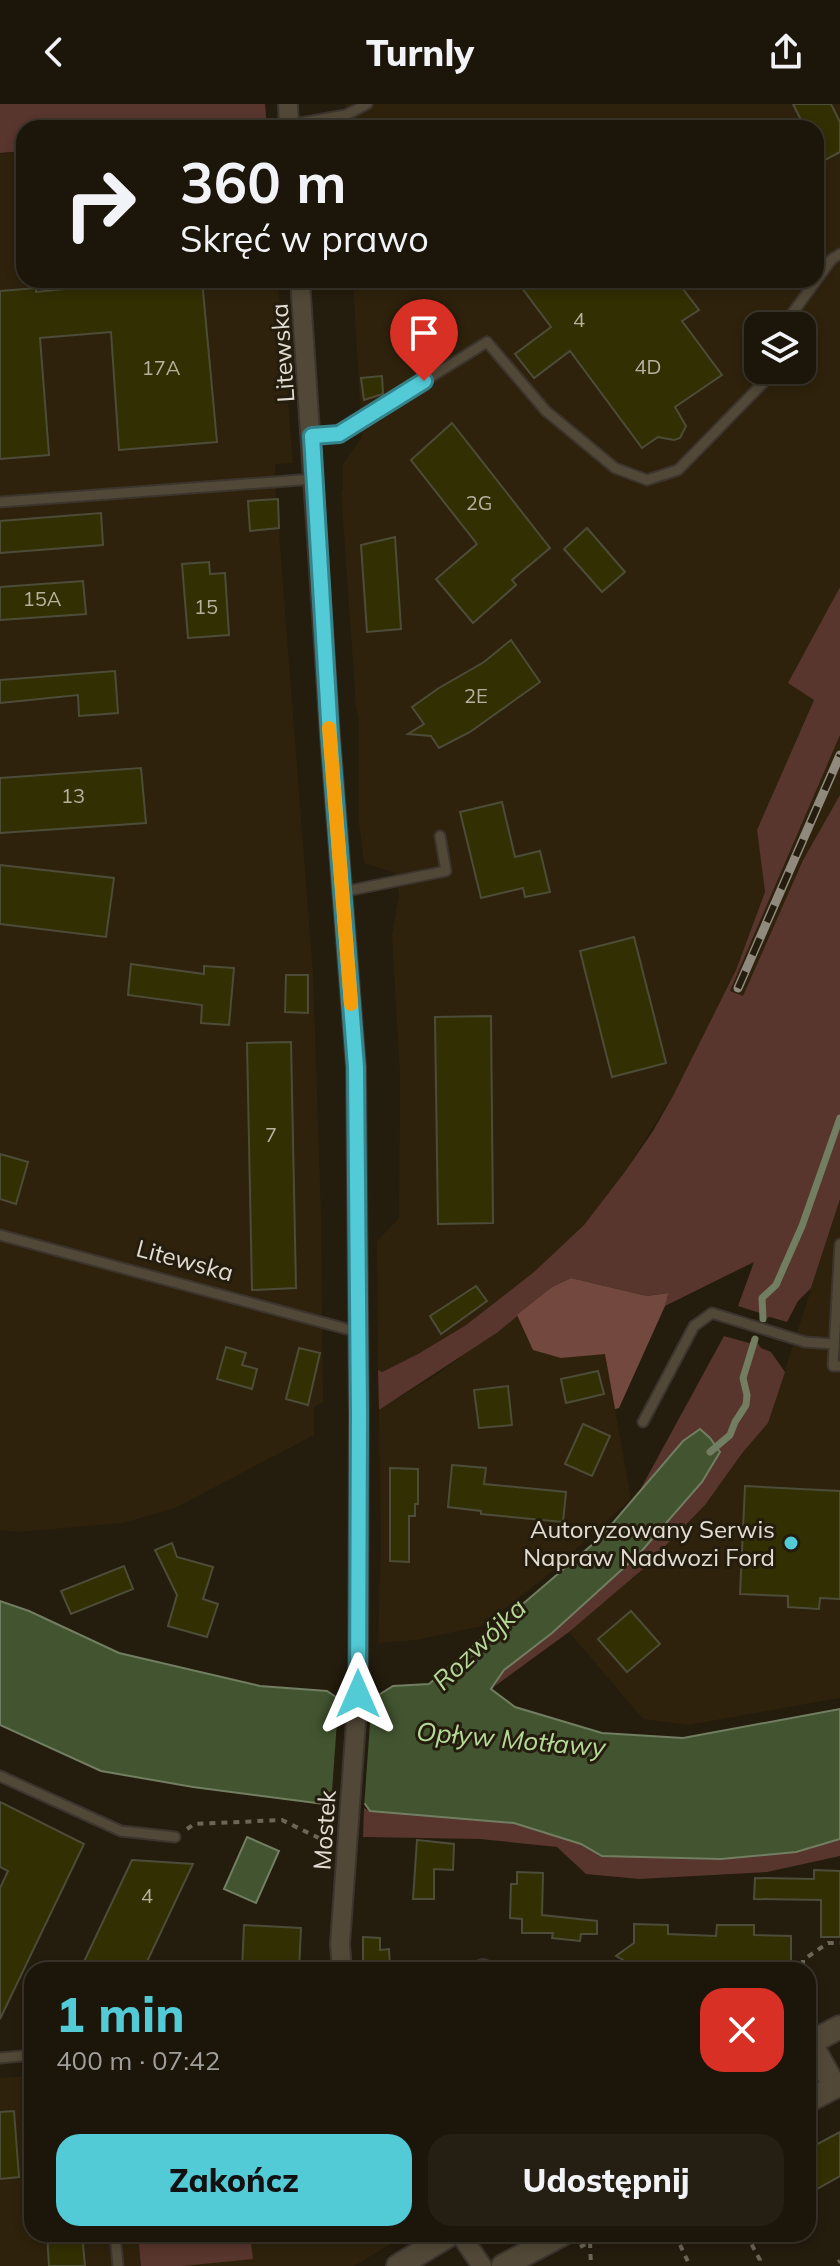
<!DOCTYPE html>
<html lang="pl">
<head>
<meta charset="utf-8">
<style>
  :root { --surface:#1b150a; --page:#241e13; --text:#f1f3f6; --muted:#a09f9c; --line:#39342b; --accent:#52cbd7 }
  body { margin:0; font-family:Mulish,sans-serif; background:var(--page); color:var(--text); height:100vh; display:flex; flex-direction:column; font-size:30px; white-space:nowrap }
  * { box-sizing:border-box; margin:0 }
  p { font-size:26px; color:var(--muted) }
  .icon { flex:none; width:44px; height:44px; fill:none; stroke:currentColor; stroke-width:2; stroke-linecap:round; stroke-linejoin:round }
  .map { position:relative; flex:1; overflow:hidden }
  .drawer { position:absolute; left:24px; top:1858px; width:792px; height:280px; display:flex; flex-direction:column; background:var(--surface); border-radius:24px; box-shadow:0 4px 12px #0003,0 0 0 2px var(--line) }
  .drawer>* { flex:none }
  .top-card { position:absolute; left:16px; top:16px; width:808px; height:168px; border-radius:24px; box-shadow:0 4px 12px #0003,0 0 0 2px var(--line); background:#1b150a; color:var(--text); overflow:hidden }
  .buttons { position:absolute; left:744px; top:208px; display:grid; gap:16px }
  .buttons a { display:grid; place-items:center; width:72px; height:72px; border-radius:16px; background:var(--surface); box-shadow:0 4px 12px #0003,0 0 0 2px var(--line); font-size:40px }
  .pin { position:absolute; display:grid; place-items:center; width:68px; height:68px; color:#fff; margin:-82px -34px; border-radius:50% 50% 50% 0; rotate:-45deg; box-shadow:0 0 8px #0007 }
  .pin .icon { rotate:45deg }
  .me { position:absolute; width:88px; margin:-44px; rotate:0deg; stroke-linejoin:round; filter:drop-shadow(0 0 6px #0008) }
  .turn { display:flex; align-items:center; gap:28px; height:168px; padding:0 32px; font-size:36px }
  .turn .icon { width:104px; height:104px; stroke-width:2.5 }
  .turn b { display:block; font-size:56px; line-height:68px }
  .round { display:grid; place-items:center; flex:none; width:84px; height:84px; border-radius:24px; background:var(--page) }
  .summary { display:flex; align-items:center; justify-content:space-between; height:136px; padding:0 32px }
  h1 { font-size:48px; font-weight:800; line-height:60px; color:var(--accent) }
  .action { display:flex; gap:16px; margin-top:auto; padding:16px 32px }
  .action a { flex:1; height:92px; border-radius:24px; background:var(--accent); color:#111; font-size:32px; font-weight:800; line-height:92px; text-align:center }
  .action a+a { background:var(--page); color:var(--text) }
  header { display:flex; justify-content:space-between; align-items:center; height:104px; padding:0 32px; background:var(--surface); font-size:36px; font-weight:800 }
  .map>svg:first-child { display:block }
  .built { fill:#2e220c; fill-rule:evenodd }
  .green { fill:#58352d }
  .forest { fill:#73483e }
  .water { fill:#425530; stroke:#727e61; stroke-width:2 }
  .pier { fill:#241c0d }
  .lines { fill:none; stroke-linecap:round; stroke-linejoin:round }
  .stream { stroke:#727e61; stroke-width:7 }
  .building { fill:#322f03; stroke:#4c4c39; stroke-width:2 }
  .service-casing { stroke:#3c352e; stroke-width:13 }
  .minor-casing { stroke:#3c352e; stroke-width:22 }
  .tertiary-casing { stroke:#3c352e; stroke-width:26 }
  .path { stroke:#6c6558; stroke-width:4; stroke-dasharray:6 6; stroke-linecap:butt }
  .service { stroke:#514837; stroke-width:9 }
  .minor { stroke:#514837; stroke-width:18 }
  .tertiary { stroke:#514837; stroke-width:22 }
  .rail-casing { stroke:#908a7e; stroke-width:9 }
  .rail { stroke:#241c0d; stroke-width:6; stroke-dasharray:18; stroke-linecap:butt }
  .route-casing { stroke:#35848c; stroke-width:20 }
  .route { stroke:#52cbd7; stroke-width:14 }
  .slow { stroke:#f59e0b; stroke-width:14 }
  .poi-dot { fill:#52cbd7; stroke:#241c0d; stroke-width:3 }
  .labels { text-anchor:middle; dominant-baseline:central; stroke-width:6; stroke-linejoin:round; paint-order:stroke }
  .number-label { font-size:20px; fill:#b6b29f }
  .street-label { font-size:24px; fill:#e2ddd3; stroke:#241c0d }
  .poi-label { font-size:24px; fill:#e2ddd3; stroke:#241c0d; text-anchor:end }
  .water-label { font-size:26px; font-style:italic; fill:#b6d899; stroke:#241c0d }
</style>
</head>
<body>
<header><svg class="icon" aria-label="back" viewBox="0 0 24 24"><path d="M15 5l-7 7 7 7"/></svg>Turnly<svg class="icon" aria-label="share" viewBox="0 0 24 24"><path d="M12 15V3M7 8l5-5 5 5M5 13v7h14v-7"/></svg></header>
<div class="map">
<svg width="840" height="2162" viewBox="0 0 840 2162">
  <rect width="100%" height="100%" fill="#241c0d"/>
  <g class="built">
    <path d="M345 0H840V483L789 578 814 596 757 726 765 788 736 866 674 990 624 1069 584 1121 534 1168 466 1221 418 1250 381 1268 378 1265 377 1137 399 1114 400 972 392 831 399 791 395 769 364 759 359 719V620L356 602 341 387 343 386V360L362 333 353 176H816V24H347ZM758 222H802V266H758Z"/>
    <polygon points="24,47 24,176 278,176 293,359 275,360 275,377 313,870 321,1109 323,1298 314,1303 314,1331 175,1404 123,1419 18,1428 0,1426 0,50"/>
    <polygon points="840,631 840,691 803,756 743,893 730,888"/>
    <polygon points="840,1095 840,1594 688,1621 643,1615 569,1528 643,1465 705,1401 743,1348 768,1319"/>
    <polygon points="517,1211 524,1225 561,1254 605,1249 631,1395 543,1475 482,1522 416,1536 378,1539 381,1439 379,1306 439,1269"/>
    <polygon points="32,1972 32,2130 407,2130 354,2162 0,2162 0,1974"/>
  </g>
  <g class="green">
    <polygon points="0,0 265,0 267,24 24,24 24,47 0,49"/>
    <polygon points="840,483 840,631 730,887 743,892 803,756 840,691 840,1095 811,1184 798,1197 787,1218 770,1213 763,1215 760,1209 738,1202 754,1158 665,1202 667,1189 647,1192 571,1174 552,1183 498,1228 379,1306 378,1266 382,1268 418,1250 466,1221 534,1168 584,1121 624,1069 653,1027 674,990 736,866 765,788 757,726 814,596 788,579"/>
    <polygon points="724,1232 749,1239 755,1235 761,1244 771,1248 785,1268 768,1319 743,1348 705,1401 643,1465 569,1528 495,1582 504,1566 552,1529 639,1450 719,1348 710,1334 683,1337 634,1397"/>
    <polygon points="364,1704 370,1707 514,1719 581,1740 602,1752 721,1755 796,1748 840,1735 840,1752 767,1768 639,1775 586,1770 557,1743 480,1735 363,1733"/>
    <polygon points="138,2130 250,2130 253,2155 183,2162 141,2162"/>
  </g>
  <polygon class="forest" points="571,1174 647,1192 668,1189 665,1202 619,1304 615,1305 605,1250 561,1254 533,1246 517,1211 552,1183"/>
  <g class="water">
    <polygon points="700,1325 710,1334 720,1348 702,1378 639,1450 552,1529 504,1566 491,1585 515,1603 602,1629 683,1634 840,1605 840,1735 796,1748 721,1755 602,1752 581,1740 514,1719 370,1707 365,1700 324,1700 193,1683 101,1667 0,1621 0,1497 29,1507 119,1549 260,1582 327,1587 339,1595 372,1595 393,1582 429,1580 600,1434 683,1337"/>
    <polygon points="247,1733 279,1747 256,1799 224,1785"/>
  </g>
  <polygon class="pier" points="339,1590 372,1591 364,1704 331,1701"/>
  <g class="lines">
    <g class="stream">
      <polyline points="763,1215 762,1194 776,1181 802,1122 840,1014"/>
      <polyline points="710,1348 730,1331 735,1318 746,1301 747,1291 743,1274 755,1235"/>
    </g>
  </g>
  <g class="building">
    <polygon points="793,0 831,0 840,18 840,48 823,57 816,44 816,24 805,24"/>
    <polygon points="153,176 202,176 217,338 119,346 111,228 40,234 49,351 0,355 0,187 36,184 36,188"/>
    <polygon points="516,176 676,176 699,206 682,217 722,271 675,303 686,322 680,334 674,336 658,333 642,344 570,247 534,274 515,250 551,223"/>
    <polygon points="382,272 383,290 364,296 361,274"/>
    <polygon points="452,319 550,444 512,476 516,481 473,519 436,475 477,440 411,356"/>
    <polygon points="278,395 279,424 250,427 248,397"/>
    <polygon points="101,409 103,441 0,449 0,417"/>
    <polygon points="587,424 625,468 602,488 564,445"/>
    <polygon points="395,433 401,525 367,528 361,441"/>
    <polygon points="209,458 210,470 225,469 229,531 188,534 182,460"/>
    <polygon points="83,477 86,510 0,516 0,483"/>
    <polygon points="511,536 540,578 470,628 439,644 431,632 408,630 424,620 412,603 439,584 484,558"/>
    <polygon points="115,567 118,609 79,612 78,591 0,599 0,576"/>
    <polygon points="141,664 146,719 0,729 0,674"/>
    <polygon points="502,698 515,753 540,747 550,788 525,793 523,784 481,794 460,708"/>
    <polygon points="0,761 114,774 106,833 0,820"/>
    <polygon points="634,833 666,959 612,973 580,847"/>
    <polygon points="131,860 204,870 204,862 234,864 229,921 201,919 202,901 128,891"/>
    <polygon points="286,871 308,871 308,909 285,908"/>
    <polygon points="491,912 493,1119 438,1120 435,913"/>
    <polygon points="291,938 296,1184 252,1186 247,939"/>
    <polygon points="0,1050 28,1058 16,1100 0,1095"/>
    <polygon points="476,1182 487,1197 441,1230 430,1212"/>
    <polygon points="226,1243 246,1249 242,1261 257,1265 252,1285 217,1275"/>
    <polygon points="299,1244 320,1249 308,1301 286,1295"/>
    <polygon points="598,1267 604,1290 566,1299 561,1275"/>
    <polygon points="508,1282 512,1321 479,1324 474,1286"/>
    <polygon points="583,1320 610,1332 592,1372 565,1360"/>
    <polygon points="452,1361 486,1364 484,1380 566,1388 563,1418 481,1410 481,1407 448,1403"/>
    <polygon points="390,1364 418,1365 418,1400 415,1400 415,1412 409,1412 409,1458 390,1457"/>
    <polygon points="745,1382 840,1387 840,1495 820,1494 819,1505 788,1503 788,1492 740,1490"/>
    <polygon points="172,1439 177,1453 213,1463 203,1495 218,1500 207,1533 168,1522 177,1491 155,1446"/>
    <polygon points="124,1462 133,1485 71,1510 61,1487"/>
    <polygon points="631,1507 660,1540 627,1568 598,1535"/>
    <polygon points="0,1698 84,1740 0,1915 0,1784 8,1767 0,1763"/>
    <polygon points="417,1736 454,1740 453,1766 434,1765 434,1795 413,1795"/>
    <polygon points="132,1756 193,1760 143,1866 80,1866"/>
    <polygon points="814,1766 840,1767 840,1833 821,1833 821,1796 754,1795 755,1774 814,1775"/>
    <polygon points="517,1768 543,1769 542,1811 597,1817 597,1830 581,1830 580,1837 552,1834 553,1829 522,1829 522,1815 510,1814 511,1780 517,1780"/>
    <polygon points="634,1820 668,1821 668,1830 716,1832 717,1821 754,1821 754,1831 791,1832 791,1866 622,1866 623,1856 616,1852 634,1839"/>
    <polygon points="244,1821 301,1824 299,1866 242,1866"/>
    <polygon points="363,1833 380,1834 380,1846 389,1845 390,1863 363,1866"/>
    <polygon points="14,2007 19,2073 0,2075 0,2008"/>
    <polygon points="840,2028 840,2072 808,2090 808,2045"/>
    <polygon points="47,2130 82,2130 85,2162 49,2162"/>
  </g>
  <g class="lines">
    <g class="service-casing">
      <g id="service">
        <polyline points="289,21 346,11 367,0"/>
        <polyline points="783,222 832,155 840,150"/>
        <polyline points="312,332 339,330 487,238 546,307 615,364 647,376 678,366 767,275 769,266"/>
        <polyline points="0,398 314,375"/>
        <polyline points="342,788 446,767 440,732"/>
        <polyline points="0,1131 358,1228"/>
        <polyline points="840,1140 833,1262 840,1262"/>
        <polyline points="643,1318 694,1222 712,1209 805,1238 834,1240"/>
        <polyline points="0,1672 121,1727 175,1733"/>
        <polyline points="0,1954 32,1951"/>
        <polyline points="115,2130 118,2162"/>
      </g>
    </g>
    <g class="minor-casing">
      <g id="minor">
        <polyline points="288,0 289,24"/>
        <polyline points="300,176 330,632 356,963 359,1310 358,1590 340,1840 342,1866"/>
        <polyline points="483,1865 484,1866"/>
        <polyline points="460,2130 482,2162"/>
      </g>
    </g>
    <g class="tertiary-casing">
      <g id="tertiary">
        <polyline points="810,1938 835,1983"/>
        <polyline points="808,1940 840,1923"/>
        <polyline points="808,1997 840,1980"/>
        <polyline points="398,2162 451,2130"/>
        <polyline points="503,2162 563,2130"/>
      </g>
    </g>
    <g class="path">
      <polyline points="187,1725 194,1720 282,1716 327,1738"/>
      <polyline points="803,1862 803,1856 828,1839 840,1839"/>
      <polyline points="675,2130 690,2162"/>
      <polyline points="746,2130 760,2156 760,2162"/>
      <polyline points="590,2138 591,2162"/>
      <polyline points="580,2143 605,2130"/>
      <polyline points="838,2158 840,2157"/>
    </g>
    <use href="#service" class="service"/>
    <use href="#minor" class="minor"/>
    <use href="#tertiary" class="tertiary"/>
    <g class="rail-casing">
      <polyline id="rail" points="738,884 840,651"/>
    </g>
    <use href="#rail" class="rail"/>
  </g>
  <g class="lines">
    <g class="route-casing">
      <polyline id="route" points="358,1590 359,1310 356,963 330,632 312,332 339,330 424,277"/>
    </g>
    <use href="#route" class="route"/>
    <polyline class="slow" points="329,624 351,900"/>
  </g>
  <circle class="poi-dot" cx="791" cy="1439" r="8"/>
  <g class="labels">
    <g class="number-label">
      <text x="579" y="215">4</text>
      <text x="648" y="262">4D</text>
      <text x="161" y="263">17A</text>
      <text x="479" y="398">2G</text>
      <text x="42" y="494">15A</text>
      <text x="206" y="502">15</text>
      <text x="476" y="591">2E</text>
      <text x="73" y="691">13</text>
      <text x="271" y="1030">7</text>
      <text x="147" y="1791">4</text>
    </g>
    <g class="street-label">
      <text transform="translate(282 249) rotate(-94)">Litewska</text>
      <text transform="translate(185 1156) rotate(15)">Litewska</text>
      <text transform="translate(324 1726) rotate(-86)">Mostek</text>
    </g>
    <g class="poi-label">
      <text x="775" y="1425">Autoryzowany Serwis<tspan x="775" dy="28">Napraw Nadwozi Ford</tspan></text>
    </g>
    <g class="water-label">
      <text transform="translate(479 1540) rotate(-44)">Rozwójka</text>
      <text transform="translate(511 1635) rotate(5)">Opływ Motławy</text>
    </g>
  </g>
</svg>
<div class="buttons">
<a><svg class="icon" aria-label="layers" viewBox="0 0 24 24"><path d="M12 4l9 5-9 5-9-5zM3 14l9 5 9-5"/></svg></a>
</div>
<div class="pin" style="left:424px;top:277px;background:#d93025"><svg class="icon" aria-label="arrive" viewBox="0 0 24 24"><path d="M6 21V4h12l-3 4 3 4H6"/></svg></div>
<svg class="me" style="left:358px;top:1590px" viewBox="-20 -20 40 40"><path d="M0-17L14 15 0 8-14 15z" fill="#52cbd7" stroke="#fff" stroke-width="4"/></svg>
<div class="top-card">
<div class="turn"><svg class="icon" aria-label="right" viewBox="0 0 24 24"><path d="M7 20v-9h11M14 6l5 5-5 5"/></svg><div><b>360 m</b>Skręć w prawo</div></div>
</div>
<section class="drawer">
<div class="summary"><div><h1>1 min</h1><p>400 m · 07:42</p></div><a class="round" style="background:#d93025;color:#fff"><svg class="icon" aria-label="close" viewBox="0 0 24 24"><path d="M6 6l12 12M18 6L6 18"/></svg></a></div>
<div class="action"><a>Zakończ</a><a>Udostępnij</a></div>
</section>
</div>
</body>
</html>
